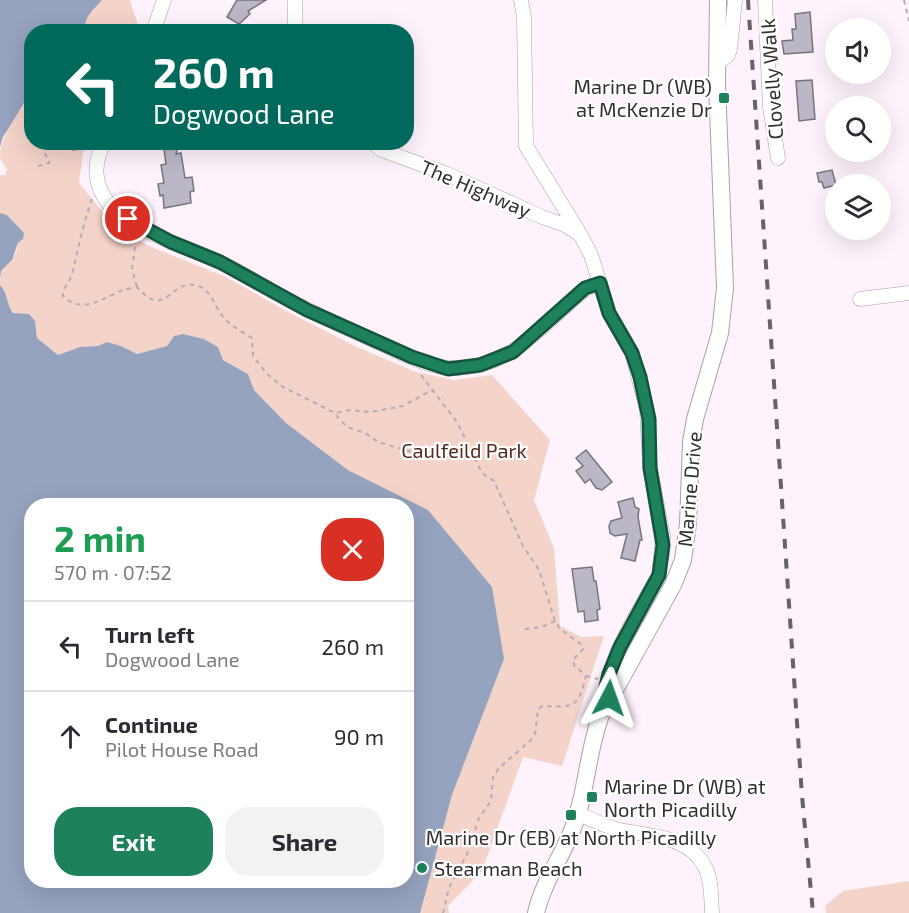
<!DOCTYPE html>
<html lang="en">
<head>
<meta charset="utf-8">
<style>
  :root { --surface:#fff; --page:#f2f2f3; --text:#2b2b33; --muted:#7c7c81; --line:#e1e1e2; --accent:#1d825c }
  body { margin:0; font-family:"Exo 2",sans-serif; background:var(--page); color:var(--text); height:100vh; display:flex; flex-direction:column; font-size:22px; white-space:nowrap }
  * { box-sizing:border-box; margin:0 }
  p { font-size:20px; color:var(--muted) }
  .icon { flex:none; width:33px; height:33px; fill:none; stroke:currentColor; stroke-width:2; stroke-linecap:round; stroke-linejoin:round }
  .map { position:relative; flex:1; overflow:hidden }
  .details { position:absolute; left:24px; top:498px; width:390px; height:390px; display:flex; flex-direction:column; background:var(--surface); border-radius:24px; box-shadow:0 6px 24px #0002 }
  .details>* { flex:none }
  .hud { position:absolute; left:24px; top:24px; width:390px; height:126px; border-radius:24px; box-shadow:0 6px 24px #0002; background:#00695c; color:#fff; overflow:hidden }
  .fabs { position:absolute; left:825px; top:18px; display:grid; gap:12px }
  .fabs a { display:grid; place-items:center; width:66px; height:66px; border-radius:50%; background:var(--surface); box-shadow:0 6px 24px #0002; font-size:30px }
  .pin { position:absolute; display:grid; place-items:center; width:51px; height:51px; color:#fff; margin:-26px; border:3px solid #fff; border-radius:50%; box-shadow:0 2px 6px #0007 }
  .me { position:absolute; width:66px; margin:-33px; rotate:4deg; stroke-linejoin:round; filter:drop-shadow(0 0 4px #0008) }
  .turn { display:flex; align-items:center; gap:21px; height:126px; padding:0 30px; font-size:27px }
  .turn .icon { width:78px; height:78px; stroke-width:2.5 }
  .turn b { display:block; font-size:42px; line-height:51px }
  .round { display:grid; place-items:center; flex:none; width:63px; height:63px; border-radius:24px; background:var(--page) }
  .head { display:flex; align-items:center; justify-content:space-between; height:102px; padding:0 30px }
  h1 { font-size:36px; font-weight:700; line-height:45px; color:#1e9e55 }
  .primary-button { display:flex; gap:12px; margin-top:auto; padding:12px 30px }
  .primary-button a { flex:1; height:69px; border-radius:24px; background:var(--accent); color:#fff; font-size:24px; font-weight:700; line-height:69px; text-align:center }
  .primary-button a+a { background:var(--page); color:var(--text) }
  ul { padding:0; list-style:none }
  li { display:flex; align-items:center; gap:18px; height:90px; padding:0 30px; border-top:2px solid var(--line) }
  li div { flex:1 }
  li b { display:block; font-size:22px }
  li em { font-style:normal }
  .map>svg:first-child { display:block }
  .green { fill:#f4d3c9 }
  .water { fill:#96a3be; fill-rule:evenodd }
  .building { fill:#bbb7c5; stroke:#777480; stroke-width:1.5 }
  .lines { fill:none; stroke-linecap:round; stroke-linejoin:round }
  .minor-casing { stroke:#aa9fa9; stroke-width:15 }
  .major-casing { stroke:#aa9fa9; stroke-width:18 }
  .path { stroke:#b5acb4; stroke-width:2; stroke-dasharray:4.5 4.5; stroke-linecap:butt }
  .minor { stroke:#fff; stroke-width:14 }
  .major { stroke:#fff; stroke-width:16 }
  .rail { stroke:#686167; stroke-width:4; stroke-dasharray:10 10; stroke-linecap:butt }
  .route-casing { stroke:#13543c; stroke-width:15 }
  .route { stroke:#1d825c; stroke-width:10 }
  .poi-dot { fill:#1d825c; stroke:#fff; stroke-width:2 }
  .labels { text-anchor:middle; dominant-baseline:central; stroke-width:4.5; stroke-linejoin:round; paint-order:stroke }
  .street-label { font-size:20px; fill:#332e32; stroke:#fff }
  .poi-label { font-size:20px; fill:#332e32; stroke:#fff; text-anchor:start }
  .park-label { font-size:20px; fill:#56291b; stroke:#fff }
</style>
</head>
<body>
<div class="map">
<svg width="909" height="913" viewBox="0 0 909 913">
  <rect width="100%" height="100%" fill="#fef2fc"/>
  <g class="green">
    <path d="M102 0H130L140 32 86 31C83 16 94 10 102 0Z"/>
    <path d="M31 94 32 142 89 143 83 153 79 183 116 228 149 246 226 277 288 312 357 347 416 372 454 380 492 375 550 440 534 500 554 548 560 626 581 637 604 636 562 766 523 757 482 871 448 906 449 913H420V910L452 795 504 659 428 510 348 470 286 423 254 390 248 374 223 360 218 347 204 339 183 334 174 336 167 346 136 354 121 346 107 342 98 346 80 347 58 355 37 338 35 321C24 317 10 315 7 303 5 295 5 290 0 285L1 271C4 268 9 264 11 261 23 245 21 218 0 213V175H5L7 169C4 165 1 161 0 157 0 136 18 112 29 95Z"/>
    <polygon points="909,881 909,913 826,913 825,906 843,891"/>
  </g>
  <g class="water">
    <path d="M0 0H102C94 10 83 16 86 31L32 32 31 94 29 95 3 137 0 147Z"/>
    <polygon points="0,213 7,215 24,233 23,239 18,243 12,260 1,271 0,279"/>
    <path d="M0 285C8 293 6 304 13 313L29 314 35 321 37 338 58 355 80 347 98 346 107 342 121 346 137 354 167 346 174 336 183 334 204 339 218 347 223 360 248 374 254 390 286 423 348 470 428 510 492 587 504 659 452 795 420 913H0ZM32 506H406V880H32Z"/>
  </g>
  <g class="building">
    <polygon points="237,0 266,0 248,11 250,14 239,24 227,17"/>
    <polygon points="810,12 813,52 784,54 782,41 793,40 792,29 796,29 795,14"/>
    <polygon points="812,80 815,119 799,121 796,81"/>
    <polygon points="163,142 179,142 176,154 181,153 185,178 192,177 194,191 190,192 191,203 164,208 163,195 160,196 158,184 164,183 161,165 166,164"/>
    <polygon points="832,170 836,185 824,188 822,182 819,182 817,173"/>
    <polygon points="586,450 612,482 602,490 596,488 590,479 585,483 576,471 583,466 576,458"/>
    <polygon points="633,498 635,507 639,509 638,517 642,540 640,540 635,561 621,558 627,534 615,536 610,533 609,526 611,521 622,518 618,502"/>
    <polygon points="592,567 594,581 596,581 600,609 597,610 598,620 585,622 584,611 578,612 572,569"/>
  </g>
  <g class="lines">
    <g class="minor-casing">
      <g id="minor">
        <path d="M521 0 524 17 526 146 580 234 591 255 609 313 632 353 647 410 650 468 663 536 659 575C645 601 599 671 609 698"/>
        <polyline points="765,0 770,107 778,158"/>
        <polyline points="153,32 164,0"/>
        <polyline points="295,32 295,0"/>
        <polyline points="717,64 728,55 730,49 735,0"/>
        <path d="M105 142C92 163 94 187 110 205 135 233 186 246 219 262 240 271 259 284 279 295 311 312 344 327 377 342 402 353 431 370 459 368 507 366 533 335 566 306 577 296 585 287 599 283"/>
        <polyline points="371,142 382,150 447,174 542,217 565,225 578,233"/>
        <polyline points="860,299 909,293"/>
        <path d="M577 813C590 819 602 825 616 829 648 837 688 834 705 867 712 880 711 899 712 913"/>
      </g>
    </g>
    <g class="major-casing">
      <path id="major" d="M536 913C543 882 562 857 573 828 587 792 587 752 601 715L673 585 683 560 688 524 691 442 695 419 720 333 725 288 717 84 718 0"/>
    </g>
    <g class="path">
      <polyline points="904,0 909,21"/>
      <path d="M38 166 49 163V160L45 154C48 137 64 150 74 150 80 150 83 148 90 149"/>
      <path d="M92 199C83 224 78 249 72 275 69 283 62 288 63 296 82 315 103 298 123 290 127 289 133 288 137 287 166 320 169 281 194 285 213 287 215 312 228 322 235 328 244 333 252 338L253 356 267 374 283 387 335 413 350 410 370 412 403 406 432 390"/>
      <polyline points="134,238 135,247 132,269 137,287"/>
      <path d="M421 375 457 422 482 473 494 481 523 546 539 570 555 621 560 629 582 645 583 649 573 660 574 665 586 676C578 709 574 707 542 706L538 710 535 734 531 740 499 768 493 777 491 801 479 818 466 857 457 871 449 888 443 913"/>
      <polyline points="336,415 347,427 365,433 378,442 419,454 469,448"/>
      <polyline points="525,629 542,627 555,621"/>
      <polyline points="586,676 598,679"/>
    </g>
    <use href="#minor" class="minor"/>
    <use href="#major" class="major"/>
    <polyline class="rail" points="748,0 802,796 813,913"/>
  </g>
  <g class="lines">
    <g class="route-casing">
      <polyline id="route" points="128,219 171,242 220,262 307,310 412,357 448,369 480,365 513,352 585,288 600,283 609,313 632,353 640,377 649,419 650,468 663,545 659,575 620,647 609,674 606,687 609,698"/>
    </g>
    <use href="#route" class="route"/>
  </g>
  <g class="poi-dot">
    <rect x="718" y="92" width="12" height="12" rx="3"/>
    <rect x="586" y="791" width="12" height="12" rx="3"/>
    <rect x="565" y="809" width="12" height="12" rx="3"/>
    <circle cx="422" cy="868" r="6"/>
  </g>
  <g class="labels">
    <g class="street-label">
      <text transform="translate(771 79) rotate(-94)">Clovelly Walk</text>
      <text transform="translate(476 188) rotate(23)">The Highway</text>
      <text transform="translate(689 489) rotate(-85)">Marine Drive</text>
    </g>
    <g class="poi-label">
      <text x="712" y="86" text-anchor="end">Marine Dr (WB)<tspan x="712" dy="23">at McKenzie Dr</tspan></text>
      <text x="604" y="786">Marine Dr (WB) at<tspan x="604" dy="23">North Picadilly</tspan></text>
      <text x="571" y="837" text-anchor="middle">Marine Dr (EB) at North Picadilly</text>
      <text x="434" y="868">Stearman Beach</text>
    </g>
    <g class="park-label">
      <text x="464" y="450">Caulfeild Park</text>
    </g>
  </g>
</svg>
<div class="fabs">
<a><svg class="icon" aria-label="sound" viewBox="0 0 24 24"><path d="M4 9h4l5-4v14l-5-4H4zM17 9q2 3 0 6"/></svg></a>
<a><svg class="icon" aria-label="search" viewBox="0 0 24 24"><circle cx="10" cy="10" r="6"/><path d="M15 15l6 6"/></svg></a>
<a><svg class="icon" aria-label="layers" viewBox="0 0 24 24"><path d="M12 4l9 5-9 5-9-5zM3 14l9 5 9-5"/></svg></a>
</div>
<div class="pin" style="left:128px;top:219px;background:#d93025"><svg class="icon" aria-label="arrive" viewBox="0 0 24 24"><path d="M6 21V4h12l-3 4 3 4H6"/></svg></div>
<svg class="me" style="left:609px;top:698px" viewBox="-20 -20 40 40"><path d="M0-17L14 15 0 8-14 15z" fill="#1d825c" stroke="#fff" stroke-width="4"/></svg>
<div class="hud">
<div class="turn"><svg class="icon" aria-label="left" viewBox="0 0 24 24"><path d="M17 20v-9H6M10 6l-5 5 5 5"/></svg><div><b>260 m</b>Dogwood Lane</div></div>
</div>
<section class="details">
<div class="head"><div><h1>2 min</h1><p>570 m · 07:52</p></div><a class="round" style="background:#d93025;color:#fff"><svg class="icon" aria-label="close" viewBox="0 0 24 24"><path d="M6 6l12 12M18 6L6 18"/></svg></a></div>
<ul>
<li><svg class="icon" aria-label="left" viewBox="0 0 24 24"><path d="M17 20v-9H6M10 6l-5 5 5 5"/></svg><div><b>Turn left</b><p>Dogwood Lane</p></div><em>260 m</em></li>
<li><svg class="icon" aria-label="ahead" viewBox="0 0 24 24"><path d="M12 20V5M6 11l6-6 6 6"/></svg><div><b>Continue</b><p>Pilot House Road</p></div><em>90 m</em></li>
</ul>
<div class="primary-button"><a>Exit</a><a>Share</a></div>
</section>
</div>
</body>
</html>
